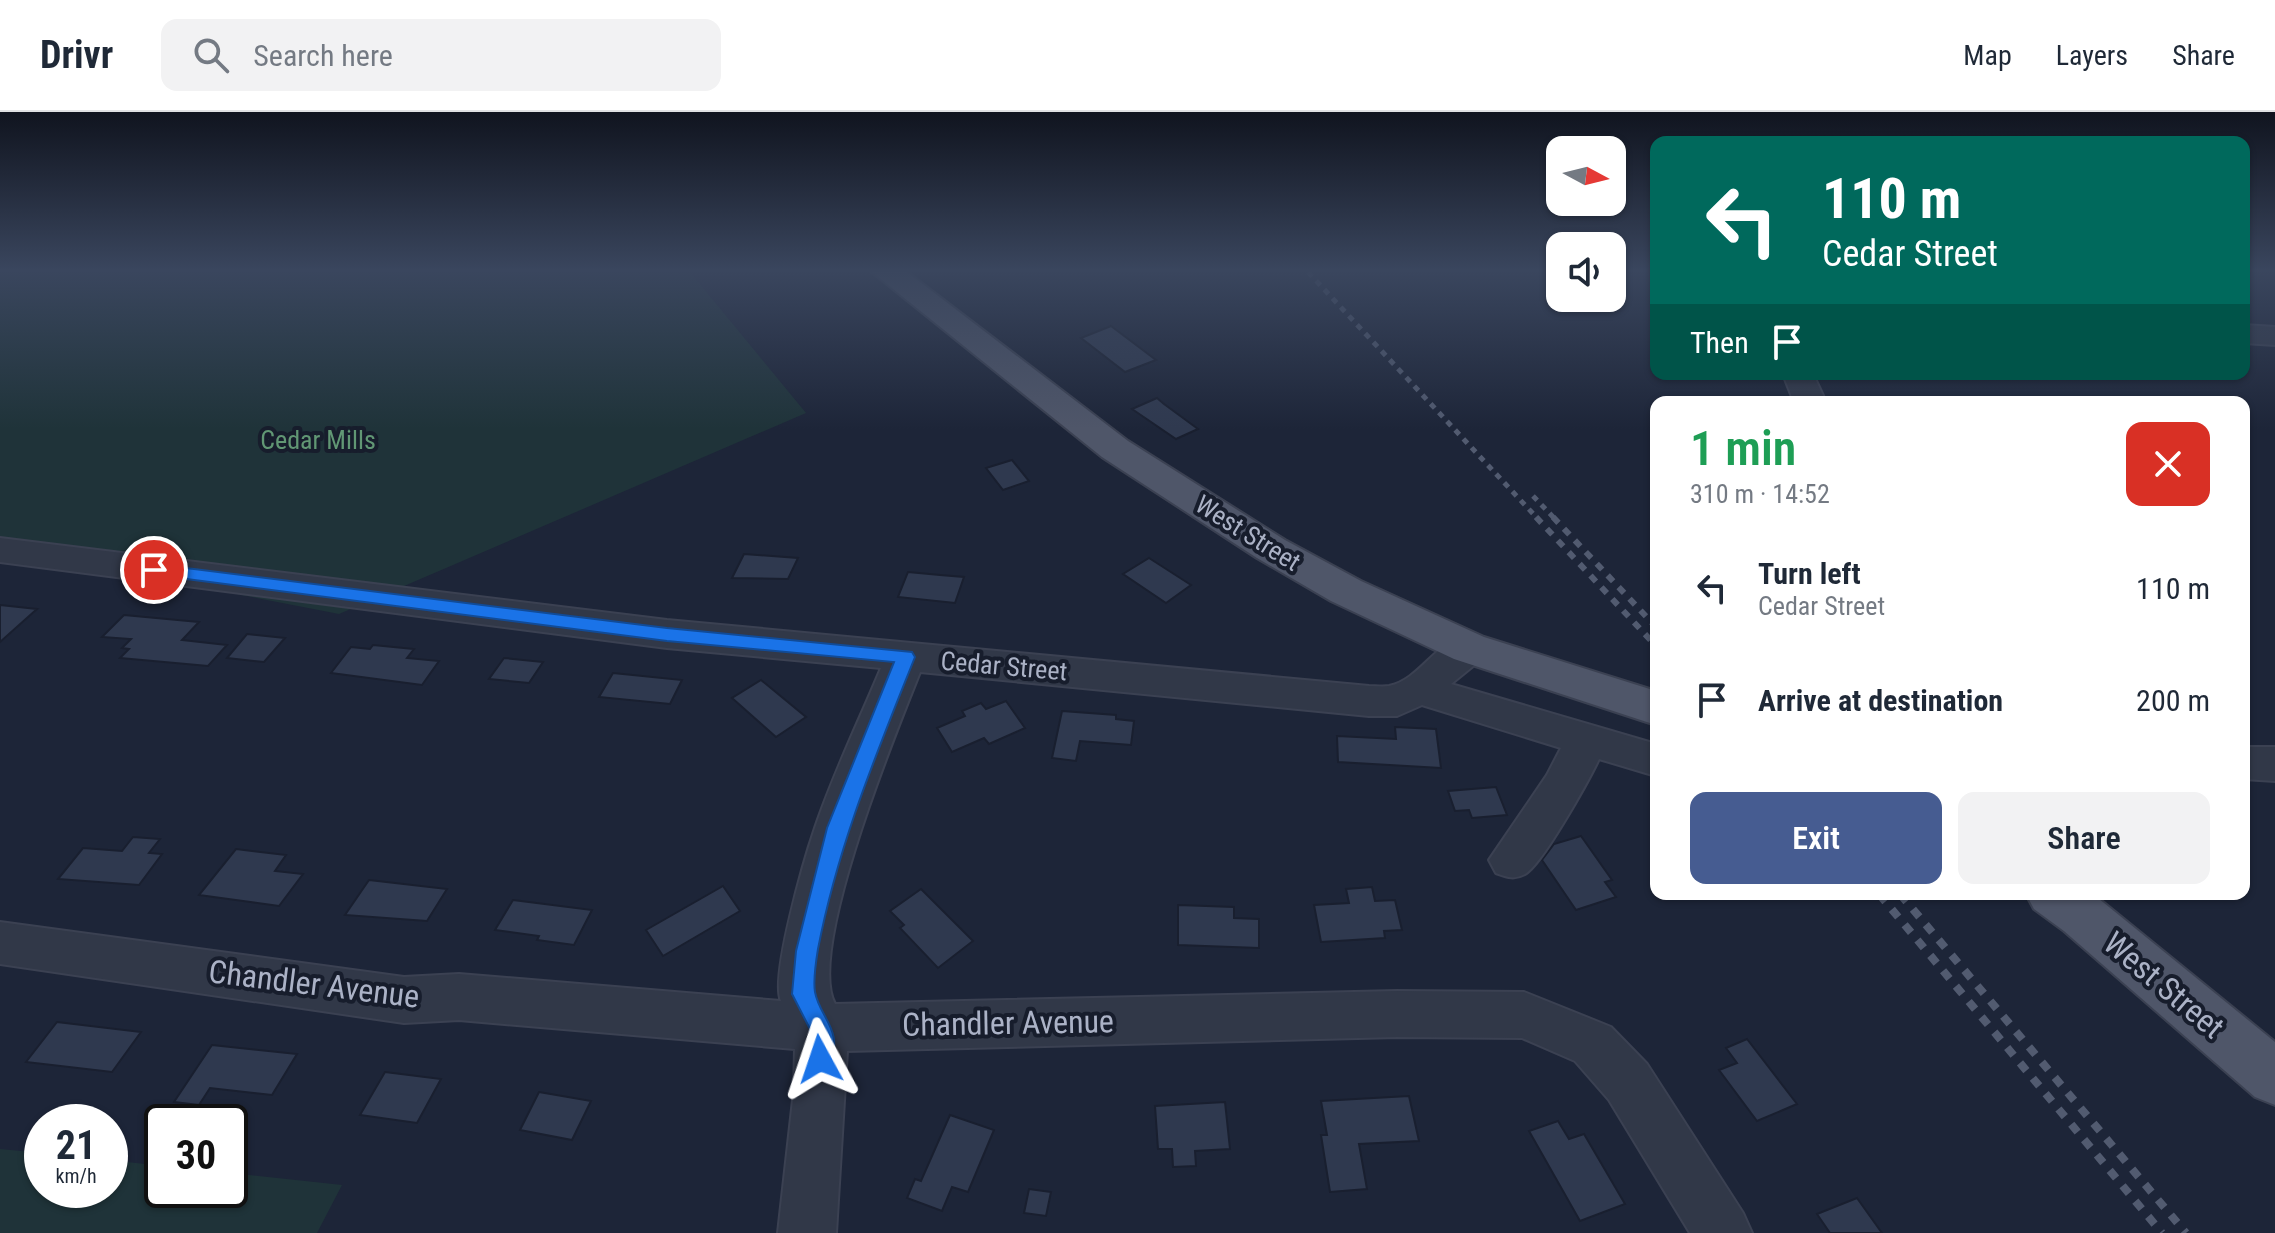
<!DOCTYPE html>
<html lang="en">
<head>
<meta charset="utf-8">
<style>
  :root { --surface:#fff; --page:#f2f2f3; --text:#1f2937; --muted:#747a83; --line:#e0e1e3; --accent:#465c91 }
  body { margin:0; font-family:"Roboto Condensed",sans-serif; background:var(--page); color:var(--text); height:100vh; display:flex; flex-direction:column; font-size:30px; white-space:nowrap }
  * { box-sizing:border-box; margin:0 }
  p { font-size:26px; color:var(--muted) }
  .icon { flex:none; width:44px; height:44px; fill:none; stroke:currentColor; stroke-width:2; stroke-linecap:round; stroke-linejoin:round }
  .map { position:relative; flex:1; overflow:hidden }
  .panel { position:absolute; left:1650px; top:284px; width:600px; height:504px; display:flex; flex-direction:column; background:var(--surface); border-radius:16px; box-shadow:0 2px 6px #0004 }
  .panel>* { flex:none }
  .guide { position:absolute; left:1650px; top:24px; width:600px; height:244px; border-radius:16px; box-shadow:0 2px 6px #0004; background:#00695c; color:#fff; overflow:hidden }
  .needle { width:52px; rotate:97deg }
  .buttons { position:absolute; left:1546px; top:24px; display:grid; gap:16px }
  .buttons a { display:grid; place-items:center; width:80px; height:80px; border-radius:16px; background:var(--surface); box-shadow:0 2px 6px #0004; font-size:40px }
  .speed { position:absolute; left:24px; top:992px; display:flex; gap:16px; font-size:40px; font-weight:700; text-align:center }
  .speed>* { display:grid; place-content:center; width:104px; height:104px; border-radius:50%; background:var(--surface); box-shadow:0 2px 6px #0004; line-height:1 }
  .speed small { font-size:20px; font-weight:400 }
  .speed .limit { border:4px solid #111; border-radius:12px; background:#fff; color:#111 }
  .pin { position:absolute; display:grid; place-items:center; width:68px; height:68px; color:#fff; margin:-34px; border:4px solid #fff; border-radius:50%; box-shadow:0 2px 8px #0007 }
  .me { position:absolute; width:88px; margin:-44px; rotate:355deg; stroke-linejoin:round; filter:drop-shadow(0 0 6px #0008) }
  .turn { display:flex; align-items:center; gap:28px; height:168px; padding:0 40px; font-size:36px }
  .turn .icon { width:104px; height:104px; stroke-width:2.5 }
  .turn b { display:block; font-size:56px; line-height:68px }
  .then { display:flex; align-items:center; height:76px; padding:0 40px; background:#0003; gap:16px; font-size:30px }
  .round { display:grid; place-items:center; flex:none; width:84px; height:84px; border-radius:16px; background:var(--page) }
  .headline { display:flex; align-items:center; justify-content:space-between; height:136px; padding:0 40px }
  h1 { font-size:48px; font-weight:600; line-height:60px; color:#1e9e55 }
  .button { display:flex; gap:16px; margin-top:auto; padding:16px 40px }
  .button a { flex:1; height:92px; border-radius:16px; background:var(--accent); color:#fff; font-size:32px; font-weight:600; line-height:92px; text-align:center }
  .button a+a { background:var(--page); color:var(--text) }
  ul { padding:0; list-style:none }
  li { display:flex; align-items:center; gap:24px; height:112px; padding:0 40px }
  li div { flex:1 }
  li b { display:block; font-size:30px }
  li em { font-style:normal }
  header { display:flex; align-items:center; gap:48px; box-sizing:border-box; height:112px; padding:0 40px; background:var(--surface); border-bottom:2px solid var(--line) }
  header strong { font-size:38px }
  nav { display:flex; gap:44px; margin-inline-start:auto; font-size:28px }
  .search { width:560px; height:72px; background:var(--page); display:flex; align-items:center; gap:20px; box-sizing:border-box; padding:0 28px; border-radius:16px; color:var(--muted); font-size:30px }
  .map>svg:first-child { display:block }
  .green { fill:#1f3339 }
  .building { fill:#2f394f; stroke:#191f2f; stroke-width:2 }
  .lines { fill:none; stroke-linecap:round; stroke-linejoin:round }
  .minor-casing { stroke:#3b4152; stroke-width:4 }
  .major-casing { stroke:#3b4152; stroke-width:4 }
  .minor { fill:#313848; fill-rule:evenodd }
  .major { fill:#4f5669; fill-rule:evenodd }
  .rail-far2 { stroke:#525b70; stroke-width:5; stroke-dasharray:6 6; stroke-linecap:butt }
  .rail-far1 { stroke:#525b70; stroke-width:6; stroke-dasharray:8 8; stroke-linecap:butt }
  .rail { stroke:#525b70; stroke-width:8; stroke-dasharray:10 10; stroke-linecap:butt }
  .route { fill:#1a73e8; stroke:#114b97; stroke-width:2 }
  .labels { text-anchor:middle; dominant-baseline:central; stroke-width:8; stroke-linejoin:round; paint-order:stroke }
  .park-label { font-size:26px; fill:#619774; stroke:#171d2c }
  .street-label { font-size:26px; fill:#abb2c6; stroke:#171d2c }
  .near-street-label { font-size:32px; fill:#abb2c6; stroke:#171d2c }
</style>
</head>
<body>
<header>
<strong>Drivr</strong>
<div class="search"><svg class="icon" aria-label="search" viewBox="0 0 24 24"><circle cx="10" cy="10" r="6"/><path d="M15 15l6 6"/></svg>Search here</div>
<nav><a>Map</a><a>Layers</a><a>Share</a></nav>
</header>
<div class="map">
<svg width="2275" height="1121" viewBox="0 0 2275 1121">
  <rect width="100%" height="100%" fill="#1d2538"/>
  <g class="green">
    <polygon points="0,160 690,160 806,301 339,502 0,436"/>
    <polygon points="0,1037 42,1041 42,1078 110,1078 110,1048 162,1054 162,1078 230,1078 230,1061 342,1073 317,1121 0,1121"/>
  </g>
  <g class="building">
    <polygon points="1111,214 1156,248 1125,260 1081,226"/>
    <polygon points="1157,286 1164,292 1198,317 1176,327 1132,297"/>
    <polygon points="1012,348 1029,369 1003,378 986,356"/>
    <polygon points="744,442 798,446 788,467 732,466"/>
    <polygon points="1149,446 1191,473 1166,491 1123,462"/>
    <polygon points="908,460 940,463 964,465 955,491 898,485"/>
    <polygon points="0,493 37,497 0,530"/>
    <polygon points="124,503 199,510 182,528 227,533 208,554 120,546 129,537 122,536 131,527 102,525"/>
    <polygon points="247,522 285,526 264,550 227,546"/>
    <polygon points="373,533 414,537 407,546 439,549 422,573 331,561 351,535 370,537"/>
    <polygon points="504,546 543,550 529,571 489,567"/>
    <polygon points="613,561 682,568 670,592 599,585"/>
    <polygon points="761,568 806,605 776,625 732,586"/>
    <polygon points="1006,589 1025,616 989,632 984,626 952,640 937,616 965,604 962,599 981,591 986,597"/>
    <polygon points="1062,599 1116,603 1116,607 1134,609 1131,633 1080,629 1076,649 1052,646"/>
    <polygon points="1395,615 1436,617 1441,656 1338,650 1337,624 1396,627"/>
    <polygon points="1496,675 1507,703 1472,706 1469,698 1455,699 1448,679"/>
    <polygon points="1581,724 1612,768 1605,770 1616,785 1576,798 1542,748 1554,732"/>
    <polygon points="133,725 160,727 149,741 162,742 139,773 58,767 83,736 122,739"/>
    <polygon points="236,737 286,743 275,759 303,762 279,794 199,783"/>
    <polygon points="369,768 447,777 427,809 345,803"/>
    <polygon points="723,774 740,799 663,844 646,818"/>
    <polygon points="1372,775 1375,789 1395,788 1402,818 1384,819 1385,826 1321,830 1314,793 1349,791 1346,777"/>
    <polygon points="921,777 973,829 938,856 900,816 904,813 890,799"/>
    <polygon points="513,788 592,798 574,833 537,828 539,824 495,818"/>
    <polygon points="1178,793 1234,795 1234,806 1259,807 1259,836 1178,833"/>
    <polygon points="57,910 141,920 112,960 26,950"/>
    <polygon points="1747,927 1797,992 1757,1009 1719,958 1737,951 1726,936"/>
    <polygon points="212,933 297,942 272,983 210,976 199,993 174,990"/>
    <polygon points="385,960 441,967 417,1011 360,1003"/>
    <polygon points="539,980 591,989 572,1028 520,1018"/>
    <polygon points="1409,984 1419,1029 1359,1032 1367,1077 1330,1080 1321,1023 1327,1023 1321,989"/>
    <polygon points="1225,990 1230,1037 1195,1039 1196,1054 1173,1055 1172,1037 1158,1037 1155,994"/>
    <polygon points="950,1003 994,1018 968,1080 952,1075 942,1099 907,1086 915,1067 921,1069"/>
    <polygon points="1558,1009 1569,1027 1584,1022 1625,1092 1580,1109 1529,1019"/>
    <polygon points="1029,1077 1051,1080 1046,1104 1024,1101"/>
    <polygon points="1857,1086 1882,1121 1830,1121 1817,1102"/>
  </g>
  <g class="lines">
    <g class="minor-casing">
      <g id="minor">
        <polygon points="2244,213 2275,215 2275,233 2244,231"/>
        <polygon points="1783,262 1813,262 1826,290 1794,290"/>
        <path d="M0 426 667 508 1369 574C1375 574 1383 575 1389 574 1425 567 1441 514 1483 526L1489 536 1483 546 1451 572 1656 632V664L1599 647C1589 668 1542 753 1525 762 1514 768 1507 765 1496 761L1489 748 1547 663 1561 636 1422 593 1397 604H1369L920 560C896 620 806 839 835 892L1397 879 1524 880 1611 915 1647 952 1743 1101 1752 1121H1690L1609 988 1575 949 1522 926 1397 925 847 939 836 1121H778L794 979 795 937 459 908 404 911 0 852V810L404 865 459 862 781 889C770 865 805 745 815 716 833 662 859 609 881 556L667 536 0 450Z"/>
        <polygon points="2244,635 2275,635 2275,669 2244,667"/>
      </g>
    </g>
    <g class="major-casing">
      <g id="major">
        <polygon points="872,160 907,160 1128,329 1285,428 1361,469 1484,525 1656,579 1656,613 1454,547 1331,489 1257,446 1102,345"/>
        <polygon points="2026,782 2093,782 2275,930 2275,993 2255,985 2064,819 2034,797"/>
      </g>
    </g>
    <use href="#minor" class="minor"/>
    <use href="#major" class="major"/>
    <g class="rail-far2">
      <polyline points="1308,160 1538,407"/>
      <polyline points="1533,384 1555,407"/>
    </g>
    <g class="rail-far1">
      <polyline points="1536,405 1656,534"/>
      <polyline points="1553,405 1656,515"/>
    </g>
    <g class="rail">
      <polyline points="1879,782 2162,1121"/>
      <polyline points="1900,782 2186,1121"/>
    </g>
  </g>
  <linearGradient id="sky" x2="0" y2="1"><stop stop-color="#10141f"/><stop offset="0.5" stop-color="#3a465e"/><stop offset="1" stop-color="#3a465e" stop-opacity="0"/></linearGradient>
  <rect width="2275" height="317" fill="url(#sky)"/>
  <path class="route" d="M154 452 667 516 912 540 915 545C876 643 838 733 818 837 816 849 813 868 815 880 820 907 845 918 829 955L820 958 812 955 809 947 810 917 792 882 796 839 827 716 894 550 667 529 148 462 146 458 148 454Z"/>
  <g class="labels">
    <g class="park-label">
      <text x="318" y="328">Cedar Mills</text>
    </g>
    <g class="street-label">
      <text transform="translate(1248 421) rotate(32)">West Street</text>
      <text transform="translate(1004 554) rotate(5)">Cedar Street</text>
    </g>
    <g class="near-street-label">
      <text transform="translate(314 872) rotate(7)">Chandler Avenue</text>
      <text transform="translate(2164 873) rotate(40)">West Street</text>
      <text transform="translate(1008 911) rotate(-1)">Chandler Avenue</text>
    </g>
  </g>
</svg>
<div class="buttons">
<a><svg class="needle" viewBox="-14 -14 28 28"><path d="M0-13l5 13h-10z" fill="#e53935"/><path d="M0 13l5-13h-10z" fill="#747a83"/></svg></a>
<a><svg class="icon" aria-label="sound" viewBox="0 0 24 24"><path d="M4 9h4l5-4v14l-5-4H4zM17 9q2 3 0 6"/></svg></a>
</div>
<div class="speed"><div>21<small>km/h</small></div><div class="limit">30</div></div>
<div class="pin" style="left:154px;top:458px;background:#d93025"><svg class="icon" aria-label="arrive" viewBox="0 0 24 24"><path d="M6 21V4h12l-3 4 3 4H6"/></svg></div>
<svg class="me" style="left:820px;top:947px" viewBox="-20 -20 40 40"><path d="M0-17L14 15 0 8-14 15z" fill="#1a73e8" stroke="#fff" stroke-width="4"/></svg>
<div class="guide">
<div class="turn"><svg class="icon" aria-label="left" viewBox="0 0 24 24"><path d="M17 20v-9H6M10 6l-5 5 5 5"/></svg><div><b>110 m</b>Cedar Street</div></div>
<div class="then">Then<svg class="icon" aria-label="arrive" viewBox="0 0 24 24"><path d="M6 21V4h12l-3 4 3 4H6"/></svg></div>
</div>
<section class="panel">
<div class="headline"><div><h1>1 min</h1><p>310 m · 14:52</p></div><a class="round" style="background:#d93025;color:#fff"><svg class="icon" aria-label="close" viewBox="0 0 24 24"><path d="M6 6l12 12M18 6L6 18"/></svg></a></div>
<ul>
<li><svg class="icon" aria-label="left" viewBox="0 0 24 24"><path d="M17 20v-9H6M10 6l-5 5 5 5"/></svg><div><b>Turn left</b><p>Cedar Street</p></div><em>110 m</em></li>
<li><svg class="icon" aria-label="arrive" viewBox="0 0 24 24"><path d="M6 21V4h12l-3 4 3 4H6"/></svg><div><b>Arrive at destination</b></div><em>200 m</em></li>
</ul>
<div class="button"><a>Exit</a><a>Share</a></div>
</section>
</div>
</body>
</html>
